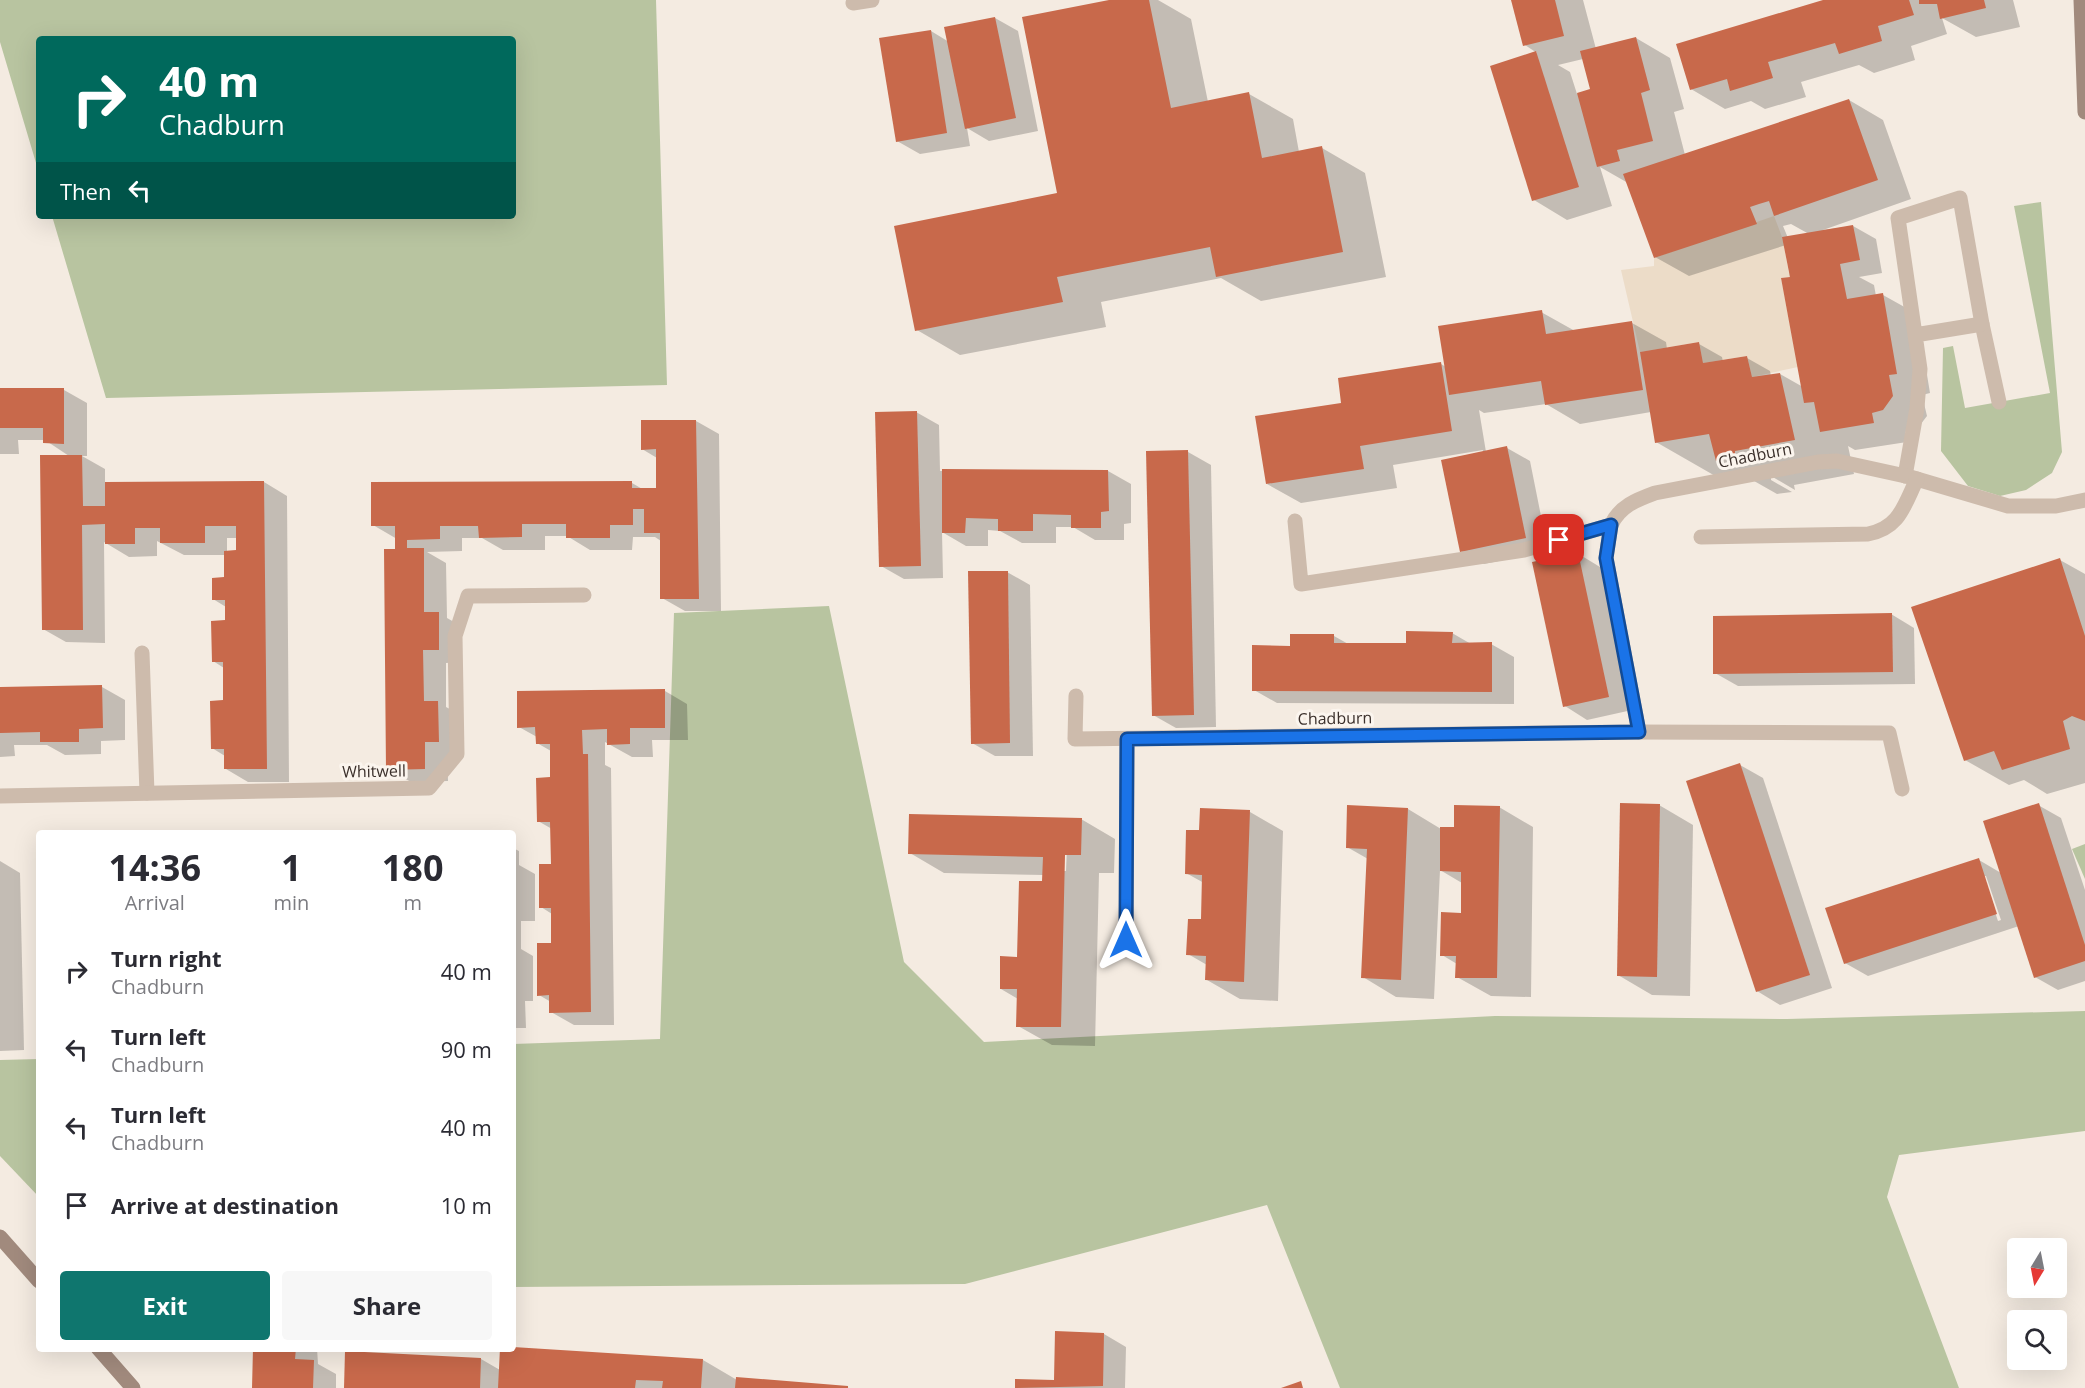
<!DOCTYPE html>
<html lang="en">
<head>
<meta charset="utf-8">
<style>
  :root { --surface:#fff; --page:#f7f7f7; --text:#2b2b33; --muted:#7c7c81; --accent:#0f766e }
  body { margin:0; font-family:"Open Sans",sans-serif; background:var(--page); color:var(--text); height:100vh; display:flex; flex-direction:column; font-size:22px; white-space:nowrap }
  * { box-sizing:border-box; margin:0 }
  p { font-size:20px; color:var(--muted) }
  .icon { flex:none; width:33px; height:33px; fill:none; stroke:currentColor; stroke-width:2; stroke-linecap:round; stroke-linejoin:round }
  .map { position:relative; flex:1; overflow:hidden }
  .sheet { position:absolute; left:36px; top:830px; width:480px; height:522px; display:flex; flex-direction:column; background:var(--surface); border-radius:6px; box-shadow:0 6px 24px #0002 }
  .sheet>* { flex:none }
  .top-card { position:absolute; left:36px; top:36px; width:480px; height:183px; border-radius:6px; box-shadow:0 6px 24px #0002; background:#00695c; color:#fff; overflow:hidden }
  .needle { width:39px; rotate:190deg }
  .fabs { position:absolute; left:2007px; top:1238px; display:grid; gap:12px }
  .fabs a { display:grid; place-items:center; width:60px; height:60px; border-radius:6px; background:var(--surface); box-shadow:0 6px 24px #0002; font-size:30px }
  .pin { position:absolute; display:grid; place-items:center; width:51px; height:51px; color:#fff; margin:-26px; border-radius:12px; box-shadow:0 3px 9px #0006 }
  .me { position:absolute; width:66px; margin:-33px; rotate:0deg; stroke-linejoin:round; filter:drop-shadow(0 0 4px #0008) }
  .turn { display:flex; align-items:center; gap:21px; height:126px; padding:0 24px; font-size:27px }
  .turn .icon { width:78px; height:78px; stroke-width:2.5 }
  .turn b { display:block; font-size:42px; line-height:51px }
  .then { display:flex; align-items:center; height:57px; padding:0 24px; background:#0003; gap:12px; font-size:22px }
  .eta { display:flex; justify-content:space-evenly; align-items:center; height:102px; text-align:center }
  .eta b { font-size:36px; font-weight:700; line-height:42px }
  .primary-button { display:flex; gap:12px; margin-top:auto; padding:12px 24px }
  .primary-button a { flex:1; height:69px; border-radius:6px; background:var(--accent); color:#fff; font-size:24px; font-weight:700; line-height:69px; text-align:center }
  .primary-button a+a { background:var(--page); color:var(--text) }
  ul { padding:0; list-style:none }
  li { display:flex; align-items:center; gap:18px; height:78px; padding:0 24px }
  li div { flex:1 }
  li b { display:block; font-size:22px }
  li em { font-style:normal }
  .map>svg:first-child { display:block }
  .green { fill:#b8c4a0 }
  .plaza { fill:#ecdcc8 }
  .shadow { fill:#0003; fill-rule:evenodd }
  .building { fill:#c8694b }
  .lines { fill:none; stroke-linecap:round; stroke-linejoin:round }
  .lane { stroke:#cdbbac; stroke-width:15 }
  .street { stroke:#cdbbac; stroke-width:15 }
  .secondary { stroke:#a18a7d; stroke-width:15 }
  .route-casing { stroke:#114b97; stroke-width:15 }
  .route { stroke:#1a73e8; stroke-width:10 }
  .labels { text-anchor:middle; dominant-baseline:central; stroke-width:6; stroke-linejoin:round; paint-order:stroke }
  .street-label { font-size:16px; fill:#3b302b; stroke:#fbf5ee }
</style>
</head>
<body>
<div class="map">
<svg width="2085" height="1388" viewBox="0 0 2085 1388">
  <rect width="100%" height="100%" fill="#f4ebe1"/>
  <g class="green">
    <polygon points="0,0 656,0 667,385 106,398 52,216 513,216 513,39 39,39 39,173 0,42"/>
    <polygon points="2041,202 2062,452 2052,473 2026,490 2000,496 1968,486 1941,451 1943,348 1953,346 1965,408 2050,393 2014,206"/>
    <polygon points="829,606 904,962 984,1042 1495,1016 1787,1019 2085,1011 2085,1131 1899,1155 1887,1197 1959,1388 1340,1388 1267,1205 965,1284 513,1287 513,1044 660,1039 674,613"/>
    <polygon points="2085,844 2085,879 2072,849"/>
    <polygon points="39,1059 39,1197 0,1156 0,1060"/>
  </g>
  <polygon class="plaza" points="1774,216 1782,237 1790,277 1781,278 1798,367 1752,377 1747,356 1703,363 1699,342 1640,352 1621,270 1654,266 1654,258"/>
  <g class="shadow">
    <polygon points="1117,0 1158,0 1191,19 1208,102 1249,94 1293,119 1299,152 1322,148 1365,173 1386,277 1261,301 1221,278 1101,302 1106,327 960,355 917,330 1059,194"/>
    <path d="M1513 0H1583L1596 49 1636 38 1670 58 1684 109 1674 112 1685 155 1849 100 1883 120 1911 199 1823 230 1853 226 1876 239 1882 273 1859 277 1874 285 1876 296 1883 295 1917 314 1930 393 1922 395 1927 416 1917 429 1905 432 1907 442 1855 450 1848 446 1854 474 1794 485 1795 490 1771 476V480L1792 492 1777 494 1740 473 1717 477 1656 442 1651 412 1580 424 1546 404 1484 413 1479 410 1486 452 1507 448 1530 461 1548 551 1484 564 1461 551 1483 450 1393 465 1397 488 1301 503 1267 484 1343 404 1441 364 1446 367 1541 312 1575 331 1632 323 1666 342 1667 349 1699 344 1722 357 1723 362 1747 358 1770 371 1771 376 1780 374 1803 387 1786 245 1689 276 1655 257 1628 183 1600 167 1612 206 1567 220 1534 200 1492 67 1537 53 1525 45ZM1583 59 1592 90 1577 94 1570 72 1558 65ZM1791 224 1809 234 1788 238 1783 226Z"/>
    <polygon points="1829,0 2013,0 2020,27 1976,37 1942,18 1947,34 1911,46 1915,60 1874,73 1859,65 1801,82 1806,97 1765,109 1751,101 1725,109 1691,89"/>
    <polygon points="995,18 1018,31 1038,131 989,141 967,128 970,146 920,154 897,141 931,31 949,42"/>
    <path d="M0 390H64L87 403V456H82L105 469V484L264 482 287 496 289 782H248L226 769 225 756 212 748 225 702 224 668 213 661 226 622V607L213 599 226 579V555H184L157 541V556L129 557 104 542 105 643 66 642 43 629 69 456 45 440H18L19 454H0ZM227 538H238V552H227Z"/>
    <polygon points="916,412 939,425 940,471 1108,471 1131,484 1131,523 1124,524 1124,540 1095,540 1073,527 1056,527 1056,543 1022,543 1000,531 988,530 988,546 966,546 942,532 943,578 904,579 881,566"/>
    <polygon points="696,421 719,434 721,611 685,611 662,598 661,541 655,537 633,537 632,550 590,550 567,536 545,536 545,550 503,550 482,538 462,538 462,551 427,552 446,563 447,618 461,626 462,662 446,663 446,707 461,715 461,754 447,755 448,781 411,782 388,769 397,539 373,525 373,483 632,483 644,490 658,490 657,458 642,449"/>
    <polygon points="1188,452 1211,465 1216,727 1176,728 1153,715"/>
    <polygon points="1577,553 1600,567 1632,710 1587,720 1565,706"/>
    <polygon points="2060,560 2085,574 2085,783 2047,794 2024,780 2009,785 1965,760"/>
    <polygon points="1007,572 1030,585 1033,756 995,756 972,743"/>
    <polygon points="1891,614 1914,628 1915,684 1738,686 1715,673"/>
    <polygon points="1452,633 1471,644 1491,644 1514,657 1514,704 1277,703 1254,690 1291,647 1291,635 1334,636 1350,645 1407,645"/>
    <polygon points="102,687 125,700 125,740 101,741 101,754 65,755 47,745 14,745 15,756 0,757 0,688"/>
    <polygon points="665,691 687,704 688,740 652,740 653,757 632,757 605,742 605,765 611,768 614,1025 574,1025 551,1012 551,1002 539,995 553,945 552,914 541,907 553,865 552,829 538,821 552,779 551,751 537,743 537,737 519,727"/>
    <polygon points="1740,765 1763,778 1832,988 1780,1005 1757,991"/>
    <polygon points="1659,805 1693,825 1690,996 1652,995 1618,975"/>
    <path d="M2038 805 2061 818 2085 890V981L2058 990 2035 977 2019 926 1868 976 1845 963 1979 860 2001 873ZM1983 876H1986L2001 920 1998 921Z"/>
    <polygon points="1499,807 1533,827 1531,997 1491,996 1457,977 1457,964 1442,955 1462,914 1462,883 1440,870 1434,999 1396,997 1363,977 1368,859 1347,847 1408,809 1441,829 1455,829"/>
    <polygon points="1250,812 1283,831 1278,1001 1240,999 1207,980 1207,965 1188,954 1202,921 1204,883 1186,873 1200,832"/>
    <path d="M1081 819 1115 839 1114 873H1099L1095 1046 1052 1045 1018 1026V999L1001 989 1018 959 1044 883V875L944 873 910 853ZM1064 847H1067L1066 871H1063Z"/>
    <polygon points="513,848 519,851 519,865 535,874 535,921 521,921 521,949 533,956 533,1001 525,1001 526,1028 513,1028"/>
    <polygon points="0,861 20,873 24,1050 0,1051"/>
    <polygon points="1104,1334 1126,1347 1125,1388 1016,1388 1016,1380 1056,1381"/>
    <polygon points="255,1348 317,1348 318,1364 336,1374 336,1388 253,1388"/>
    <polygon points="481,1359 500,1370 703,1360 737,1380 850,1388 345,1388"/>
  </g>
  <g class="building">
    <polygon points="1109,0 1149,0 1171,108 1249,92 1262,158 1322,146 1343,252 1216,277 1210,247 1057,277 1063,302 915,331 894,226 1057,193 1022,17"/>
    <polygon points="1511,0 1555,0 1564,36 1523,46"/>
    <polygon points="1823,0 1909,0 1914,15 1878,26 1882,41 1839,54 1835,43 1768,62 1773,78 1730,91 1727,79 1690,90 1676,44"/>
    <polygon points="1919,0 1984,0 1986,8 1940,19 1937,4 1919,4"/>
    <polygon points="995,17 1016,118 965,129 944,27"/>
    <polygon points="931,30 947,133 896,142 879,38"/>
    <polygon points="1636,37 1650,90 1641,93 1653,141 1617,150 1620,161 1597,167 1577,93 1590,89 1580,51"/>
    <polygon points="1536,51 1579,187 1532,201 1490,66"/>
    <polygon points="1849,99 1878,180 1774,216 1769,201 1759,204 1750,207 1757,224 1654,258 1623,174"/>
    <polygon points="1853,225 1860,260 1840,264 1847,299 1883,293 1897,374 1889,375 1893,396 1883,410 1872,413 1874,423 1820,432 1814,402 1804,403 1781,278 1790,277 1782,237"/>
    <polygon points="1542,310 1546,334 1632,321 1643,390 1545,405 1541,381 1449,395 1438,326"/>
    <polygon points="1699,342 1703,363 1747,356 1752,377 1780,373 1795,440 1735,451 1735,457 1716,461 1709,434 1655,443 1640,352"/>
    <polygon points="1441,362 1452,431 1360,446 1364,469 1266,484 1255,416 1341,403 1338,378"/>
    <polygon points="0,388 64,388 64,444 43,443 43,428 0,428"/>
    <polygon points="917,411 921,566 879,567 875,412"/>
    <polygon points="641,420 696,420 699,599 660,599 660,533 644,533 644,509 633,509 633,525 610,525 610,538 566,538 566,524 522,524 522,537 479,538 478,526 440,526 440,539 407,540 407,548 424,548 424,612 439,612 439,650 423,650 424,701 438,701 439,742 425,742 425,769 386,770 384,549 395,549 395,526 371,526 371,482 632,481 632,488 656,488 656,449 641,450"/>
    <polygon points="1507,446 1526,538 1460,552 1441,460"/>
    <polygon points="1188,450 1194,715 1152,716 1146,451"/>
    <polygon points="40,455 82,455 83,506 105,506 105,482 264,481 267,769 224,769 224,749 211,749 210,701 223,700 223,662 212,662 211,621 225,620 225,600 212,600 212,578 224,577 224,551 236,550 236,526 205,526 205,543 160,543 160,528 135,528 135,544 105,544 105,524 82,525 83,630 42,630"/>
    <polygon points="942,469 1108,470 1109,511 1101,512 1101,528 1071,528 1071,515 1033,514 1033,531 998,531 998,519 966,518 965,533 942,533"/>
    <polygon points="1578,552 1609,697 1563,707 1532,562"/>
    <polygon points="2060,558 2085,636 2085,721 2072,716 2063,721 2070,749 2002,770 1994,751 1964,761 1911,607"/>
    <polygon points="968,571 1008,571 1010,743 971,744"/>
    <polygon points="1892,613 1893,672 1713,674 1713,616"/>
    <polygon points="1406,631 1453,632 1452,643 1492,642 1492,692 1252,691 1252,645 1290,646 1290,634 1334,634 1334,643 1406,643"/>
    <polygon points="102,685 103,728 79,729 79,742 40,742 40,732 0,733 0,687"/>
    <polygon points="665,689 665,728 630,728 630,744 607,745 607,729 582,730 583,754 588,754 591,1012 549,1013 549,995 537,996 537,943 551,943 551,908 539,908 539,864 551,864 550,822 537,822 536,778 550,777 550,744 536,744 535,727 517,728 517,691"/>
    <polygon points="1740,763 1810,975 1756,992 1686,781"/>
    <polygon points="1620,803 1660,804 1657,977 1617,976"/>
    <polygon points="2039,803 2085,945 2085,961 2034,978 1983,821"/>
    <polygon points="1347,805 1408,808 1401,980 1361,978 1367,849 1346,848"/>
    <polygon points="1454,805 1500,806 1497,978 1455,978 1456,956 1440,956 1441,912 1461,913 1461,872 1440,871 1440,827 1454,827"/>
    <polygon points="1200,808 1250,810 1244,982 1205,980 1206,956 1186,955 1188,919 1201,919 1202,875 1185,874 1186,830 1199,830"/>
    <polygon points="909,814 1082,818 1081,855 1065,855 1061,1027 1016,1027 1017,989 1000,989 1000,956 1017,957 1019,881 1042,881 1043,857 908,854"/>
    <polygon points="1979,858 1997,914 1844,964 1825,908"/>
    <polygon points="1055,1331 1104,1333 1103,1386 1015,1388 1015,1379 1054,1380"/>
    <polygon points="513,1347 703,1359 701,1388 662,1388 663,1381 636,1380 635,1388 498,1388 500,1348"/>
    <polygon points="253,1348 296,1348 295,1359 314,1360 313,1388 252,1388"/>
    <polygon points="345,1351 481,1358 480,1388 344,1388"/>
    <polygon points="736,1377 848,1386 848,1388 735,1388"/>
    <polygon points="1301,1381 1303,1388 1281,1388"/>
  </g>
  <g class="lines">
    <g class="lane">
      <polyline points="853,3 872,0"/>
      <polyline points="1982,324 1999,402"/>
      <polyline points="1905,476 1917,408 1920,369 1898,218 1960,198 1982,324 1915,335"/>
    </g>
    <g class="street">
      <path d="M1295 521 1301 584 1524 550 1611 525C1620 506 1636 500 1655 493L1818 462 1837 461 1910 477 2008 506H2056L2085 500"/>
      <polyline points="1611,525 1606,558 1639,732"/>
      <path d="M1701 537 1868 534C1900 528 1904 505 1917 479"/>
      <polyline points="142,653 147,793"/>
      <polyline points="1076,696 1075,739 1632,732 1889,733 1902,789"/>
      <polyline points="0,796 429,788 457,754 455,636 468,596 584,595"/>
      <polyline points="1126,940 1127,739"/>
    </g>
    <g class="secondary">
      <polyline points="2081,0 2085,112"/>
      <polyline points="0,1237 39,1281"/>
      <polyline points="98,1348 133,1388"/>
    </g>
  </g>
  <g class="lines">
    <g class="route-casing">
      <polyline id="route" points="1126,940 1127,739 1639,732 1606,558 1611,525 1559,540"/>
    </g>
    <use href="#route" class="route"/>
  </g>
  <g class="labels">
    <g class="street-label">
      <text transform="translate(1755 455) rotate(-11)">Chadburn</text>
      <text transform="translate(1335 718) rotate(-1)">Chadburn</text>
      <text transform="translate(374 771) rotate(-1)">Whitwell</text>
    </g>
  </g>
</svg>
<div class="fabs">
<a><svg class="needle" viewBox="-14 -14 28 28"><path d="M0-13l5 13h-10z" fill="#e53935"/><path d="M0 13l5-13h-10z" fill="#7c7c81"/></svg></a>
<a><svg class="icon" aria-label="search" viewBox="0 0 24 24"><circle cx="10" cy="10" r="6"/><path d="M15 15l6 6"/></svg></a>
</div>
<div class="pin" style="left:1559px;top:540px;background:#d93025"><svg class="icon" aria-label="arrive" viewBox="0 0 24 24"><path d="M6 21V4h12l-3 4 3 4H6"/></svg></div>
<svg class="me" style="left:1126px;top:940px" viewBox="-20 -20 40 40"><path d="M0-17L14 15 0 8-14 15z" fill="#1a73e8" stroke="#fff" stroke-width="4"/></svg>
<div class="top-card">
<div class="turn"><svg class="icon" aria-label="right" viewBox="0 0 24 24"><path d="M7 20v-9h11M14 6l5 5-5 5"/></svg><div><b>40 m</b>Chadburn</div></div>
<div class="then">Then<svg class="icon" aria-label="left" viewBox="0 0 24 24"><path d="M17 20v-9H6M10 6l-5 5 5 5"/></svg></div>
</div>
<section class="sheet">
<div class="eta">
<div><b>14:36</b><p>Arrival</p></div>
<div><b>1</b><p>min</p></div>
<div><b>180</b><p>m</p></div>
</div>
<ul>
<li><svg class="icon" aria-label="right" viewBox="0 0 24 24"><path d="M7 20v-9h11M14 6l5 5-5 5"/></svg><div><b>Turn right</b><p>Chadburn</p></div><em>40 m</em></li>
<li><svg class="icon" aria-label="left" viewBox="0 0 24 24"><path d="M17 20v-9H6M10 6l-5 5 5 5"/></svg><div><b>Turn left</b><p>Chadburn</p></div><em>90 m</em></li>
<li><svg class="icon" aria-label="left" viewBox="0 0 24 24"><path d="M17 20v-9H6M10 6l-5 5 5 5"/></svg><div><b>Turn left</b><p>Chadburn</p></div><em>40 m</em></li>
<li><svg class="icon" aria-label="arrive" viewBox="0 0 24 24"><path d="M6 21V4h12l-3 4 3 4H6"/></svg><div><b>Arrive at destination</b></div><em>10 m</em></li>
</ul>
<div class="primary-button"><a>Exit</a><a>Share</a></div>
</section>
</div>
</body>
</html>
